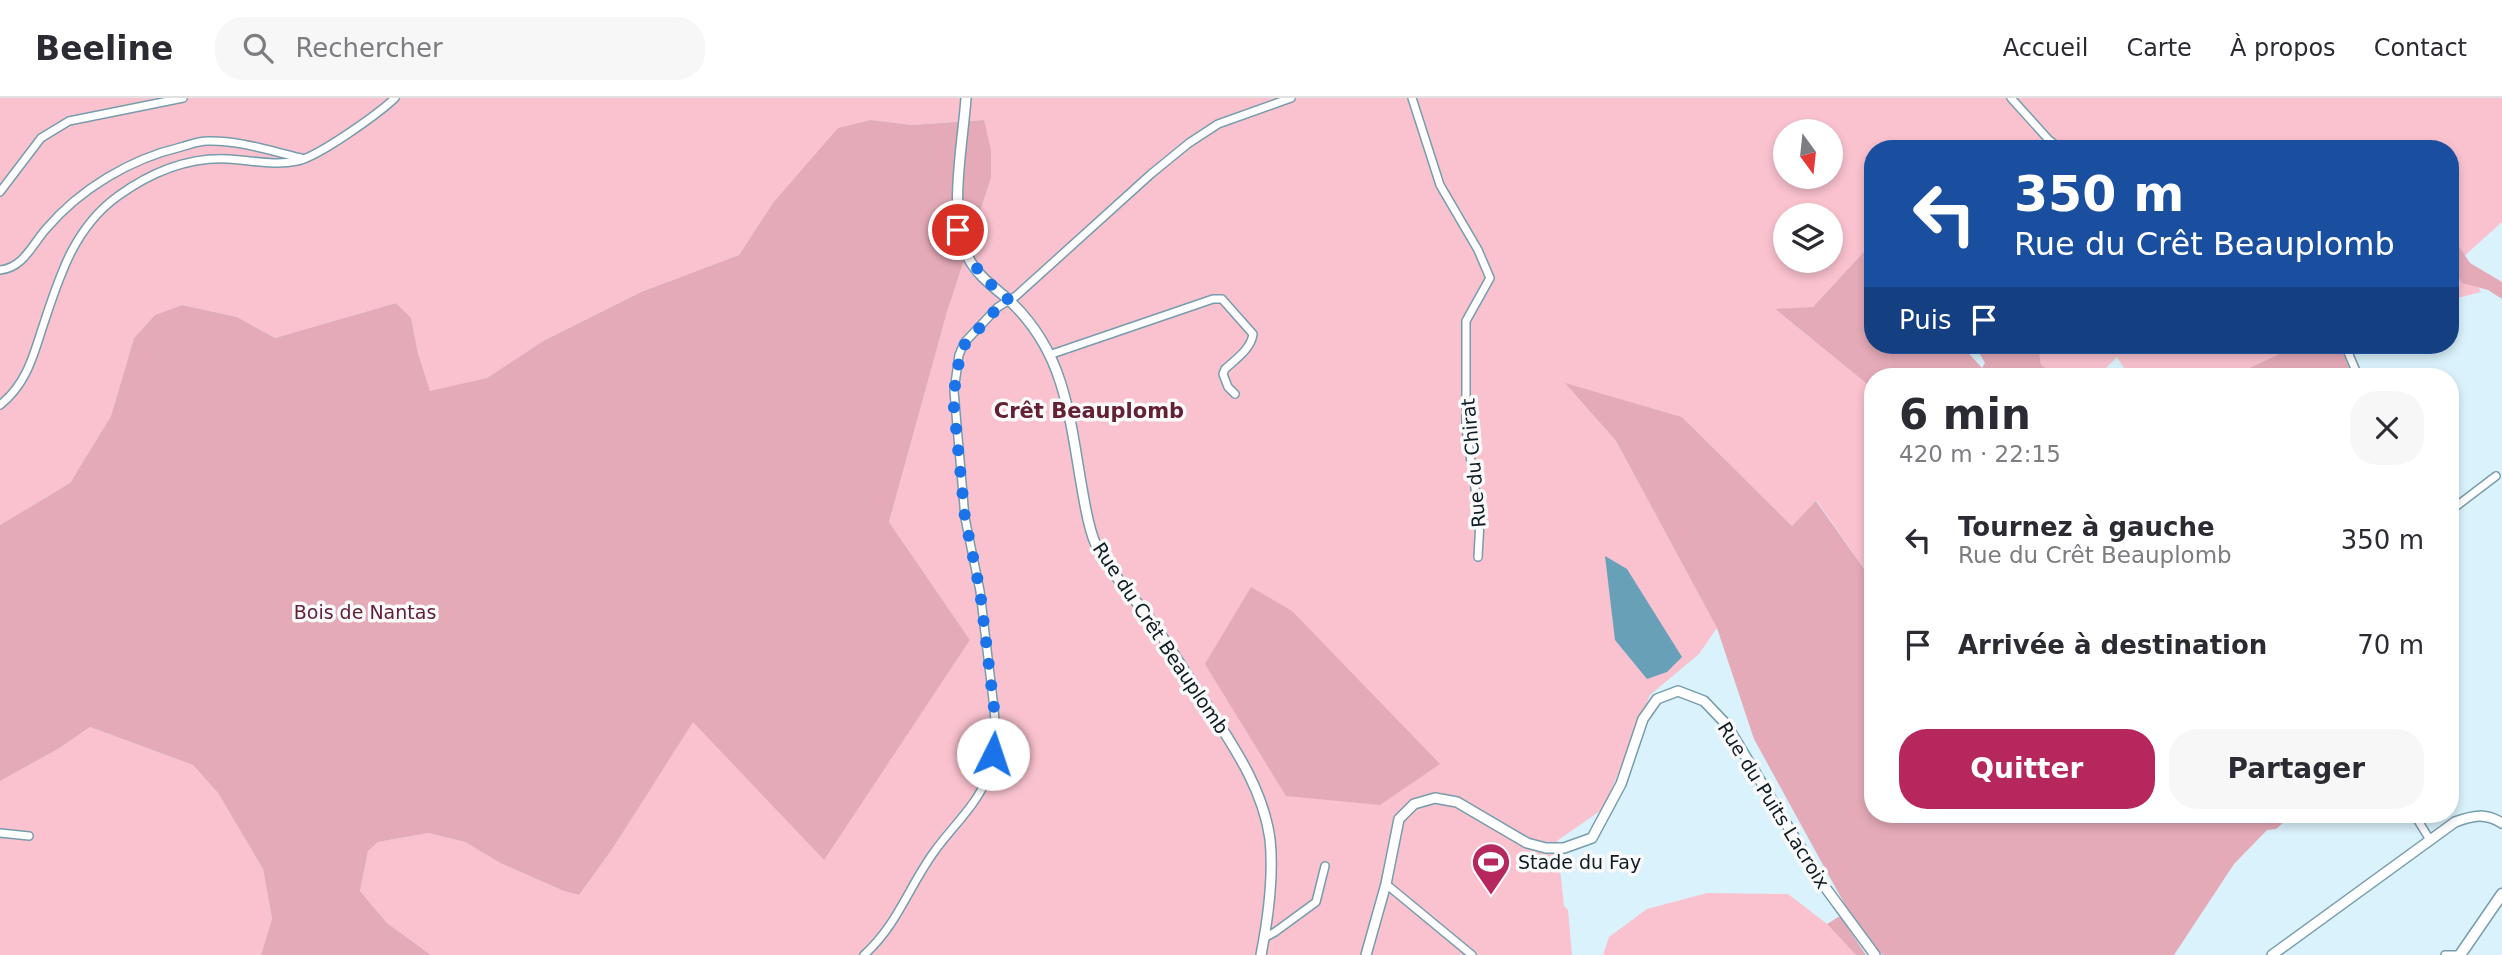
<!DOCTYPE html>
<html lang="fr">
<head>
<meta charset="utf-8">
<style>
  :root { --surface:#fff; --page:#f7f7f7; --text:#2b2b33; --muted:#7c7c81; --line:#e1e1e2; --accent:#b6285d }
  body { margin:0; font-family:"DejaVu Sans",sans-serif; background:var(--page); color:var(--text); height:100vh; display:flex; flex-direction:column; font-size:26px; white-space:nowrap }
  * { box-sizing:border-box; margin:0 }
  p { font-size:23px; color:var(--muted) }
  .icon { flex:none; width:38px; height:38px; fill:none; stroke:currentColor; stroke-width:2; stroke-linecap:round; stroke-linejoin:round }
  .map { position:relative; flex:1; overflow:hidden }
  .drawer { position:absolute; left:1864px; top:270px; width:595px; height:455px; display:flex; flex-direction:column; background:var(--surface); border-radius:28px; box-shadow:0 4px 10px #0003 }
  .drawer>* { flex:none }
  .hud { position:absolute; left:1864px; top:42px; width:595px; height:214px; border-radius:28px; box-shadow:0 4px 10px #0003; background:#1a4fa0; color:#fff; overflow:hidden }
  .needle { width:46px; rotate:165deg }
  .buttons { position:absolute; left:1773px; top:21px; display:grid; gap:14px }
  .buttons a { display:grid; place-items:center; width:70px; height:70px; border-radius:50%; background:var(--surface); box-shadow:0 4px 10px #0003; font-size:35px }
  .pin { position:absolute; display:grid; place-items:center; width:60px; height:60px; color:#fff; margin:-30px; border:4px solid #fff; border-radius:50%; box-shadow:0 2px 7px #0007 }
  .me { position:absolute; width:77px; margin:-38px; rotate:4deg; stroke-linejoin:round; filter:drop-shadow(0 0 5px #0008) }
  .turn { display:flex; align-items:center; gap:24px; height:147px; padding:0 35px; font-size:32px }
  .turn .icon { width:91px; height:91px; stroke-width:2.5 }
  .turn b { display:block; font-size:49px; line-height:60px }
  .then { display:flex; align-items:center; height:66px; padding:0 35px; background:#0003; gap:14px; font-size:26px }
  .round { display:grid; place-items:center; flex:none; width:74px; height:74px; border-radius:28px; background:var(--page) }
  .head { display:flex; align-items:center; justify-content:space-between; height:119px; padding:0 35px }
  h1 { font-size:42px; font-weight:600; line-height:52px }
  .action { display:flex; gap:14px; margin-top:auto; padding:14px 35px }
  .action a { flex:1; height:80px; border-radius:28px; background:var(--accent); color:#fff; font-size:28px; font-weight:600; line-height:80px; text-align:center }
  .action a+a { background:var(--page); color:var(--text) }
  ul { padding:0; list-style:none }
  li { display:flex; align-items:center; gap:21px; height:105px; padding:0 35px }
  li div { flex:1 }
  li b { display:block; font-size:26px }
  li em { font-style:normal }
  header { display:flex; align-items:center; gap:42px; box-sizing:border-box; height:98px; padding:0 35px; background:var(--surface); border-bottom:2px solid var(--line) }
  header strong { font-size:33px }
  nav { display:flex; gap:38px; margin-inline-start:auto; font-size:24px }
  .search { width:490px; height:63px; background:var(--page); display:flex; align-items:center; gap:18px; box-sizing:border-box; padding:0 24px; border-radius:28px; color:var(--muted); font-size:26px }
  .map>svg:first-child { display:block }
  .green { fill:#f9c2ce; fill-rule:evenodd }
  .forest { fill:#e4aab7 }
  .water { fill:#68a0b8 }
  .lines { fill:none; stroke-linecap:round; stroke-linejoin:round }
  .minor-casing { stroke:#779cad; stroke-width:10 }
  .tertiary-casing { stroke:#779cad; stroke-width:12 }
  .secondary-casing { stroke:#779cad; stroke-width:13 }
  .minor { stroke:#fff; stroke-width:7 }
  .tertiary { stroke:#fff; stroke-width:9 }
  .secondary { stroke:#fff; stroke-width:10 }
  .route { stroke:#1a73e8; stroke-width:12; stroke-dasharray:0 21.6 }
  .labels { text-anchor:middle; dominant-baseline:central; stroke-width:7; stroke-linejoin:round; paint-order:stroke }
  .street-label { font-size:19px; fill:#0e1c23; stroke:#fafafa }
  .park-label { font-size:19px; fill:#642136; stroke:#fafafa }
  .poi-label { font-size:19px; fill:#0e1c23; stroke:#fafafa; text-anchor:start }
  .neighbourhood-label { font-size:21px; font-weight:bold; fill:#642035; stroke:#fafafa }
</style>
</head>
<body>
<header>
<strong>Beeline</strong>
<div class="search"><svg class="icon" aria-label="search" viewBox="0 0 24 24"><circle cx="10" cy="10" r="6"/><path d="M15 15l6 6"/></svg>Rechercher</div>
<nav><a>Accueil</a><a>Carte</a><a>À propos</a><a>Contact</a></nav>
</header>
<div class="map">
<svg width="2502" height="857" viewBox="0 0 2502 857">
  <rect width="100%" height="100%" fill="#daf2fc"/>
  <g class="green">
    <path d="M0 0H2502V124L2462 160 2481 194 2450 202V51H1872V145L1813 209 1776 212 1872 290V482L1817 403 1792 428 1682 319 1566 286 1616 343 1717 530 1699 556 1650 597 1604 710 1557 743 1564 808 1568 812 1572 857H431L387 825 360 793 368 753 378 744 428 735 465 744 502 766 564 793 579 797 613 750 693 623 823 761 970 542 889 424 947 214 991 80 984 22 912 27 871 22 773 105 739 157 641 194 543 243 487 280 430 294 418 255 411 221 396 205 275 240 237 219 182 207 155 217 134 240 111 318 70 385 0 427ZM1785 33H1830V79H1785ZM1785 117H1830V163H1785Z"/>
    <polygon points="2038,247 2299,247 2232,278 2129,278 2117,259 2098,278 2058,278 2041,267"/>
    <polygon points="90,629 193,667 218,695 263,771 272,822 261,857 0,857 0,683 58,651"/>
    <polygon points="1707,795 1788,796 1827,826 1856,857 1603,857 1609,839 1647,811"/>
  </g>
  <g class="forest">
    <polygon points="871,22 912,27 984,22 991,52 991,80 947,214 889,424 970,542 824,762 693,624 613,750 579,797 564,793 502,766 465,744 428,735 378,744 368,753 360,793 387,825 431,857 261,857 272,821 263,771 218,695 193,667 90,629 58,651 0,683 0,427 70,385 111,318 134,240 155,217 182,207 237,219 275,240 396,205 411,220 418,255 430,293 487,280 543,243 641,194 739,157 773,105 838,30"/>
    <polygon points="2450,135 2470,165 2502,184 2502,201 2488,192 2462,185 2452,167"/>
    <polygon points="1872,145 1872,247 1961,247 1982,270 1985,265 1975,247 2038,247 2041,267 2058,278 1872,278 1872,290 1775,211 1813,209"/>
    <polygon points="2299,247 2340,247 2352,278 2232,278"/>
    <polygon points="1565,285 1682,319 1792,428 1816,403 1872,482 1872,716 2293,716 2276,731 2267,732 2234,766 2174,857 1883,857 1873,850 1844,805 1754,641 1717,530 1616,343"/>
    <polygon points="1251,489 1292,513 1440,666 1380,707 1286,698 1205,566"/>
    <polygon points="1840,818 1866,857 1856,857 1827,826"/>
  </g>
  <polygon class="water" points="1605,458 1627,471 1682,559 1667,574 1647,581 1615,542"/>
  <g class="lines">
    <g class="minor-casing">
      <g id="minor">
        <polyline points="1412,0 1440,87 1478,152 1490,180 1466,223 1466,330 1480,423 1478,459"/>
        <polyline points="2011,0 2049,42 2061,51"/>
        <polyline points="0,94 41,40 69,23 183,0"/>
        <path d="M0 172C23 170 32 147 46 131 80 91 130 61 181 49 189 47 198 43 207 43 239 42 270 53 301 60"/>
        <polyline points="2345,247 2358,278"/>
        <path d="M1049 257 1213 201H1222L1253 236C1251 251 1236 261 1225 271L1223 276 1228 289 1235 296"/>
        <path d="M0 307C24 288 32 263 41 234 58 183 72 131 118 98 150 75 188 59 228 61 251 62 274 68 297 63 318 59 378 16 395 0"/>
        <polyline points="2450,413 2496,378"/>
        <polyline points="2414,716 2430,742"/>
        <polyline points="0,735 29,738"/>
        <polyline points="1386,786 1472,857"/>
        <polyline points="1264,840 1275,834 1316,804 1325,768"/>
        <path d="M864 857C898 826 908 790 934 754 951 730 976 708 987 680 996 659 996 632 994 610L980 493 965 420 954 293 959 257 964 245 998 209 1016 198 1151 76 1189 45 1218 26 1291 0"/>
        <polyline points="2445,857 2461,857"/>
      </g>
    </g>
    <g class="tertiary-casing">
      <g id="tertiary">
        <path d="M966 0C963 45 948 116 967 157 976 177 994 189 1010 203 1033 225 1050 252 1060 283 1072 320 1076 358 1083 396 1086 413 1089 432 1096 447 1110 474 1131 496 1149 520 1169 547 1186 576 1205 604 1232 646 1263 690 1270 741 1274 779 1268 821 1261 857"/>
        <polyline points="1366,857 1386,786 1399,721 1414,706 1435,700 1457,704 1527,745 1546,750 1564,750 1592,740 1621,686 1643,621 1657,601 1678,593 1704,603 1726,626 1822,785 1875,857"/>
        <path d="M2272 857 2455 724C2474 717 2485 715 2502 725"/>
      </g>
    </g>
    <g class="secondary-casing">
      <polyline id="secondary" points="2460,857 2502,796"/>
    </g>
    <use href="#minor" class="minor"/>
    <use href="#tertiary" class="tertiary"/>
    <use href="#secondary" class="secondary"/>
  </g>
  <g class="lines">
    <path class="route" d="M958 132C970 165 981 180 1009 202L998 209 961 251 953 300 965 420 980 493 994 610 993 656"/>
  </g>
  <defs>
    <g id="stadium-pin" transform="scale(2.0125)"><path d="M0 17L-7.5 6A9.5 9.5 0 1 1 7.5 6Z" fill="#b6285d" stroke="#fafafa"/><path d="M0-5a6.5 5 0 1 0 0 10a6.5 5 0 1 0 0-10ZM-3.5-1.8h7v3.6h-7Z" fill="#fff"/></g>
  </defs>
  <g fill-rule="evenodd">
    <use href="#stadium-pin" x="1491" y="764"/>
  </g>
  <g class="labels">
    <g class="street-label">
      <text transform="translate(1473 365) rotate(-95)">Rue du Chirat</text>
      <text transform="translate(1161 540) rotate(56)">Rue du Crêt Beauplomb</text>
      <text transform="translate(1774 707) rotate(58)">Rue du Puits Lacroix</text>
    </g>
    <g class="park-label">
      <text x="365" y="514">Bois de Nantas</text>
    </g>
    <g class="poi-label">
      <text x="1518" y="764">Stade du Fay</text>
    </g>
    <g class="neighbourhood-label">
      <text x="1089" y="313">Crêt Beauplomb</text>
    </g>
  </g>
</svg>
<div class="buttons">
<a><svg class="needle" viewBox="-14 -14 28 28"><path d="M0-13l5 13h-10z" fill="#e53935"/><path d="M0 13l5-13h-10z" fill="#7c7c81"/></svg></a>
<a><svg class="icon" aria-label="layers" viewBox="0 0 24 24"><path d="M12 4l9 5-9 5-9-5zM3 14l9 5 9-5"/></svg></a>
</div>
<div class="pin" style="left:958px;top:132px;background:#d93025"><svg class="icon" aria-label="arrive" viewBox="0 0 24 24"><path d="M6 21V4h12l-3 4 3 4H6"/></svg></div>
<svg class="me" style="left:993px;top:656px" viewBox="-20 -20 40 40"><circle r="19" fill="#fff"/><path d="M0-13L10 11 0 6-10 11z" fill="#1a73e8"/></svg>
<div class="hud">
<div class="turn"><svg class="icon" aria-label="left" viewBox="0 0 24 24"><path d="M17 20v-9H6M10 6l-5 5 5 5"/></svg><div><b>350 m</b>Rue du Crêt Beauplomb</div></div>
<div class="then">Puis<svg class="icon" aria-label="arrive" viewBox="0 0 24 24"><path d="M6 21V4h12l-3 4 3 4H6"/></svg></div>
</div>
<section class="drawer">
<div class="head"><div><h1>6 min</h1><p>420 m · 22:15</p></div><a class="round"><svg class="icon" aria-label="close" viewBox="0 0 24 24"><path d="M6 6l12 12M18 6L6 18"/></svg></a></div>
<ul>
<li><svg class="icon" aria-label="left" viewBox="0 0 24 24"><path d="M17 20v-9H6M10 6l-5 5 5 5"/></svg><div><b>Tournez à gauche</b><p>Rue du Crêt Beauplomb</p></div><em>350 m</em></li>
<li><svg class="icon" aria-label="arrive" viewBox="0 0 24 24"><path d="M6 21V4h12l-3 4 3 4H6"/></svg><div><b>Arrivée à destination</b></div><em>70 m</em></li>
</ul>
<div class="action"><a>Quitter</a><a>Partager</a></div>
</section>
</div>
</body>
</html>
